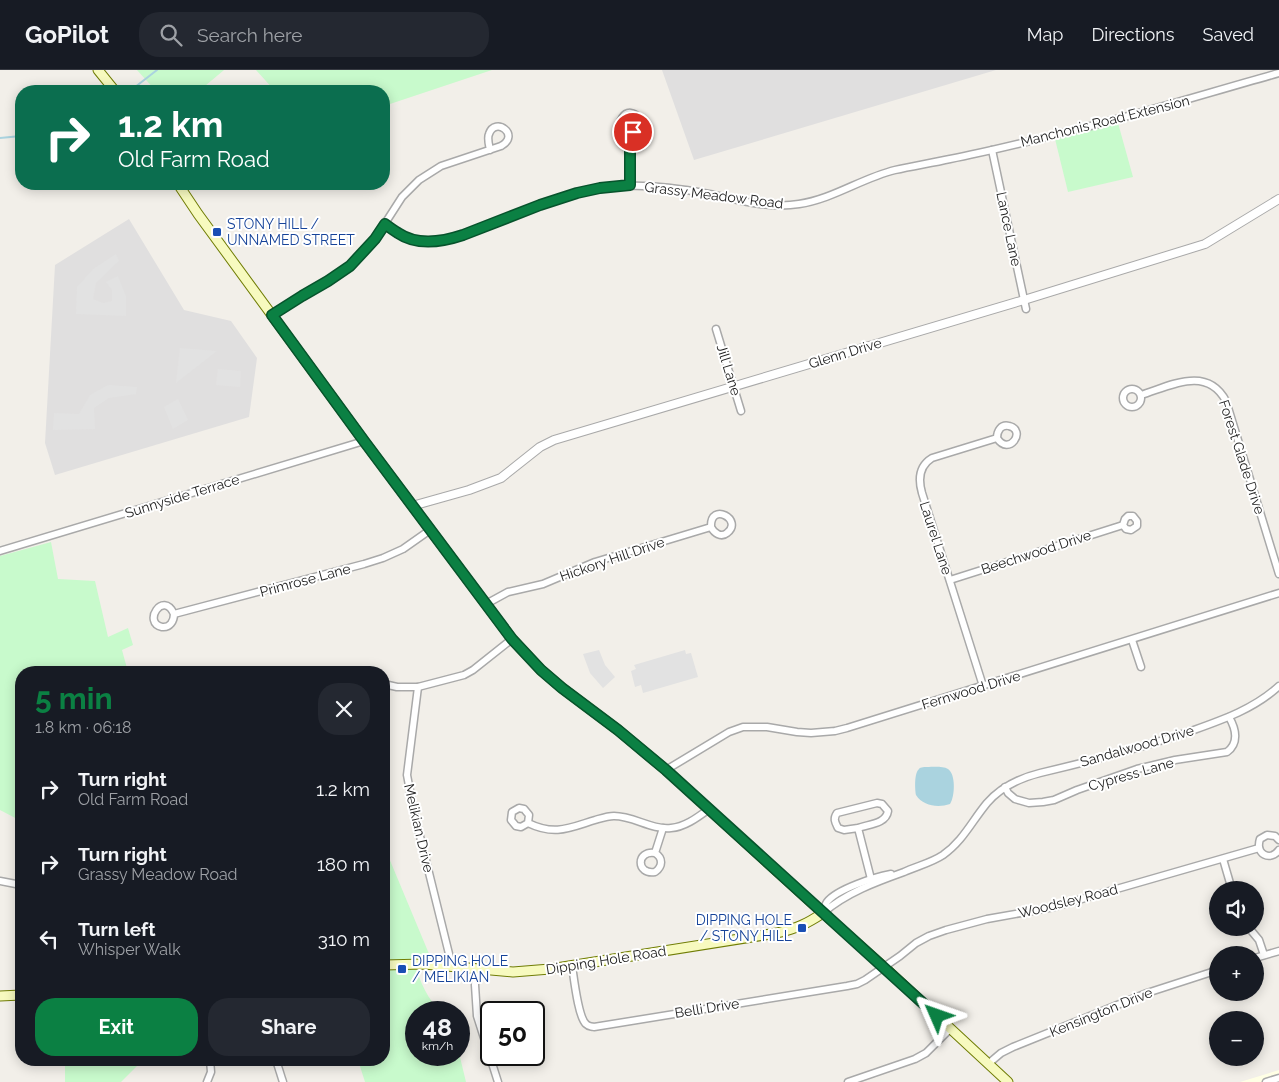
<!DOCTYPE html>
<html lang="en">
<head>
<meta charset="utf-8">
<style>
  :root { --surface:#171b24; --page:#242831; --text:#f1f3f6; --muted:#9ea1a6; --line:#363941; --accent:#0b8043 }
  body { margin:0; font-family:Raleway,sans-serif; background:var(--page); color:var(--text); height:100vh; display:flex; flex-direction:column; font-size:19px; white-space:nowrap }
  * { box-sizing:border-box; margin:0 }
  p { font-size:16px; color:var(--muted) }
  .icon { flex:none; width:28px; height:28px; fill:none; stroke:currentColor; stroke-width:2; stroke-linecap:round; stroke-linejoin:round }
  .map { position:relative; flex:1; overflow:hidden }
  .details { position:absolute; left:15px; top:596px; width:375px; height:400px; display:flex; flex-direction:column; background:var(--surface); border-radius:20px; box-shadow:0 2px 12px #0003 }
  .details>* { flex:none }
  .banner { position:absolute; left:15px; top:15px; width:375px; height:105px; border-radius:20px; box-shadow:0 2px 12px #0003; background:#0b6e4f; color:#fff; overflow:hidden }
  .controls { position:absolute; left:1209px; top:811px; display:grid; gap:10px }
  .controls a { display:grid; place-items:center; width:55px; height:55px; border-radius:50%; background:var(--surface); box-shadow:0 2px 12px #0003; font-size:25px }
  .speed { position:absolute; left:405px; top:931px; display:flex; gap:10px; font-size:25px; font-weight:700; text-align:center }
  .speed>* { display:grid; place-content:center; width:65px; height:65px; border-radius:50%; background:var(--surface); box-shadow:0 2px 12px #0003; line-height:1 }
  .speed small { font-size:12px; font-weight:400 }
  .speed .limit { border:2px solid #111; border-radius:8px; background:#fff; color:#111 }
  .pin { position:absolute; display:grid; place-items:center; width:42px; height:42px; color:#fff; margin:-21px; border:2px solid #fff; border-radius:50%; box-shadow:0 1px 5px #0007 }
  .me { position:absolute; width:55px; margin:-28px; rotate:313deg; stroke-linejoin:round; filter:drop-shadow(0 0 4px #0008) }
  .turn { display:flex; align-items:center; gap:18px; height:105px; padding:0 20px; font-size:22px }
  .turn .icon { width:65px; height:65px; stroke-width:2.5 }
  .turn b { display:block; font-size:35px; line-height:42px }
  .round { display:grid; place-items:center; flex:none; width:52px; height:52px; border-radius:20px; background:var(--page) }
  .summary { display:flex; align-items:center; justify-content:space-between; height:85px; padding:0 20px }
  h1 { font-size:30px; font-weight:700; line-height:38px; color:var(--accent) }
  .primary-button { display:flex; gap:10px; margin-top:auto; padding:10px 20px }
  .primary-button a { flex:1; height:58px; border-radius:20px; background:var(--accent); color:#fff; font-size:20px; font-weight:700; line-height:58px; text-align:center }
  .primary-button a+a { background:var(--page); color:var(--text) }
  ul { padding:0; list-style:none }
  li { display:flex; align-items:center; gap:15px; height:75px; padding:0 20px }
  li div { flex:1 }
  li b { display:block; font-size:19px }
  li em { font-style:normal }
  header { display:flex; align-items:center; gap:30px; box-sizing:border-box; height:70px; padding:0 25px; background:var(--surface); border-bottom:1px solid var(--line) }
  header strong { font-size:24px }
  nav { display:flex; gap:28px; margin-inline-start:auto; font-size:18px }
  .search { width:350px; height:45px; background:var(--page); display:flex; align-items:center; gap:12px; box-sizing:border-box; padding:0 18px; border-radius:20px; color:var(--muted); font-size:19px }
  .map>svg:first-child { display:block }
  .residential { fill:#e0dfdf }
  .education { fill:#ffffe5 }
  .park { fill:#c8facc }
  .parking { fill:#e2e2e2 }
  .water { fill:#aad3df }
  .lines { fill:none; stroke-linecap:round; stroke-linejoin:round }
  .stream { stroke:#aad3df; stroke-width:2 }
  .minor-casing { stroke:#a9a9a9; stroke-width:9 }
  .tertiary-casing { stroke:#a9a9a9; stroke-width:10 }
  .secondary-casing { stroke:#707d05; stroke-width:11 }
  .minor { stroke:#fff; stroke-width:6 }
  .tertiary { stroke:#fff; stroke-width:8 }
  .secondary { stroke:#f7fabf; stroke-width:9 }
  .route-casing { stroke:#07532c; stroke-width:12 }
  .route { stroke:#0b8043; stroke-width:9 }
  .transit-dot { fill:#1a4fb4; stroke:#fff; stroke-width:2 }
  .labels { text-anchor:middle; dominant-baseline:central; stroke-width:4; stroke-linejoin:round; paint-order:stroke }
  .street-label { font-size:14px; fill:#222; stroke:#fff }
  .transit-label { font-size:14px; fill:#164399; stroke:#fff; text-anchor:start }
</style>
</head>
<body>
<header>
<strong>GoPilot</strong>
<div class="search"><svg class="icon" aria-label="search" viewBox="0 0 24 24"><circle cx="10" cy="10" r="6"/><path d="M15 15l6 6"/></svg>Search here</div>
<nav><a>Map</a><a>Directions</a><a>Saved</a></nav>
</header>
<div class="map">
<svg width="1279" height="1012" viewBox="0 0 1279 1012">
  <rect width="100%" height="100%" fill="#f2efe9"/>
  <g class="residential">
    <polygon points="662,0 996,0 694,90"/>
    <polygon points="129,149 184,240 231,251 257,288 249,347 55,405 45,373 55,195"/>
  </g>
  <polygon class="education" points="1279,1000 1279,1012 1240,1012"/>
  <g class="park">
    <polygon points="137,0 224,0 199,21 156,21"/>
    <polygon points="256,0 492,0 384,36 384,21 275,21"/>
    <polygon points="1118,53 1133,107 1068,122 1055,69"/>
    <polygon points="51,472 58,509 95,511 108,567 128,558 133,575 122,580 128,602 21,602 21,751 0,740 0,486"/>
    <path d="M384 776 432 891 414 894C421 912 427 930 442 942H416V985H459V983L466 1012H365L358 990H384Z"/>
    <polygon points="65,990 143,990 121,1012 65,1012"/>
  </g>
  <g class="parking">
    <polygon points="116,184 119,191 96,213 93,229 103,233 112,231 112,220 106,212 118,206 126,226 126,246 76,244 77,217 93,199"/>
    <polygon points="180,278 217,281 176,313"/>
    <polygon points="218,299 241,301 240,317 216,315"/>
    <polygon points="108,315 137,317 136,324 109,328 94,338 95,359 53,360 54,343 79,344 90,325"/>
    <polygon points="178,329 188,350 173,359 164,337"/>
    <polygon points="599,580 605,595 615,607 603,618 590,603 583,584"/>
    <polygon points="685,580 686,584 691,583 698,607 643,623 641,615 635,617 631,601 636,599 634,595"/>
  </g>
  <path class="water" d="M927 697C933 697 943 696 948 699 956 704 955 727 950 734 938 738 923 736 916 725 915 720 914 703 919 699 920 697 926 697 927 697Z"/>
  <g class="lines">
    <g class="stream">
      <polyline points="130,21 157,0"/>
      <polyline points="0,68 21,66"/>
    </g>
    <g class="minor-casing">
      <g id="minor">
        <path d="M630 63C623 61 617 55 622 48 632 32 653 58 630 63V115"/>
        <polyline points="992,80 1026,239"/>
        <path d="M385 153C408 172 419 173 448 170L561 128C615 111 654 114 709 124 739 130 769 139 799 134 833 129 862 108 895 100 913 96 932 93 950 89 992 81 1034 70 1075 60 1144 43 1211 22 1279 3"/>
        <path d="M272 245 301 226 328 211 350 196 375 169 402 127 419 110 441 96 501 76C521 65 495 46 489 64 487 68 489 75 490 80"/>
        <polyline points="716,259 741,341"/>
        <circle cx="1132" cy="328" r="9"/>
        <path d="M1141 325C1170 316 1207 295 1226 331L1279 504"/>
        <polyline points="0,481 364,371"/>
        <polyline points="950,510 1123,455 1125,449 1128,446 1133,446 1137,451 1137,456 1131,460 1126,459 1123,455"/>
        <path d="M486 534 508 522 543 514 595 492 711 457C710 431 744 450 727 463 721 468 714 463 711 457"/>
        <path d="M174 544C174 551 170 558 162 557 142 553 163 520 174 544L364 494 383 488 403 479 430 460"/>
        <polyline points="1132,570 1141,597"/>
        <polyline points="384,614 397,617 418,617 464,605 473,600 512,569"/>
        <path d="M983 616 922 423C918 409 919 396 932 388L997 368C997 361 1001 354 1009 356 1027 360 1009 387 997 368"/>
        <polyline points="418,617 407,705 414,742 452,896"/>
        <polyline points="666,700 729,662 743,657 767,657 797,662 811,663 835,661 847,658 1279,523"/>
        <path d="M1005 717 1008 723 1015 729 1029 733 1043 732 1054 730 1077 720 1137 699 1175 690 1227 682C1239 673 1236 659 1229 647"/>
        <path d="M528 753 521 757 516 756 511 750 512 742 519 738 524 739 529 745 528 753C555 766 569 758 595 750 602 748 608 746 614 746 634 746 651 760 671 758 685 757 698 747 709 739"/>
        <path d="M858 758 844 760 838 758C835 752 833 749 837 743L877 733 882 734 888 741C886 754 869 754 858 758L871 809"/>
        <path d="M1279 770 1275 766 1267 765 1260 769C1255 784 1270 792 1279 780"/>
        <path d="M655 783C636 780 636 805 655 802 663 796 663 788 655 783L663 758"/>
        <polyline points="1223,789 1232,820"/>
        <polyline points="0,811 21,815"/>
        <path d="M823 843C846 823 876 812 904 802 917 796 931 793 943 785 963 771 972 751 987 733 1001 717 1020 708 1040 703 1091 691 1141 678 1191 661 1222 650 1254 639 1279 616"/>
        <path d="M823 843C824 839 825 835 827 832 837 819 875 807 891 804"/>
        <polyline points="1249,858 1259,870 1264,885"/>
        <polyline points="1255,888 1279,881"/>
        <path d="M572 896C574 908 578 947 586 954 589 957 590 956 594 957L847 916 857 914 865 910 900 886 916 873 929 866 946 860 987 849 1054 837 1259 778"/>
        <polyline points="476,899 475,915 477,946 498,1012"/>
        <polyline points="276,990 283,1012"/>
        <polyline points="988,994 1001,983 1013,977 1147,923 1218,900"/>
        <polyline points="207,1012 211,1002 210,990"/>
        <polyline points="848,1012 915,989 926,983 950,959"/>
        <polyline points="1266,1012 1279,1008"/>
      </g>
    </g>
    <g class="tertiary-casing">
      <polyline id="tertiary" points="412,436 469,420 501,408 540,377 554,370 1024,230 1205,174 1279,129"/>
    </g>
    <g class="secondary-casing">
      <g id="secondary">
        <polyline points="98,0 115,21"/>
        <polyline points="178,114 198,144 364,371 512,569 541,600 562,618 618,660 666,700 823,843 884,897 1008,1012"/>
        <path d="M384 895 424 894 513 902 550 899 777 863C797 858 805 855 823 843"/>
        <polyline points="0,926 21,925"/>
      </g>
    </g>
    <use href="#minor" class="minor"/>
    <use href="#tertiary" class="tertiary"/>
    <use href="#secondary" class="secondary"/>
  </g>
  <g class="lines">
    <g class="route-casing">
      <path id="route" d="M633 62 630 63V115L600 118 577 123 540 135 463 165C442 172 417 176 398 163 393 160 389 157 385 154L375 169 350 196 328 211 302 226 272 245 364 371 512 569 541 600 562 618 618 660 666 700 937 946"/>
    </g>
    <use href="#route" class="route"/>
  </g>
  <g class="transit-dot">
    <rect x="212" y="157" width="10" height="10" rx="2.5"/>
    <rect x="797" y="853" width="10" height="10" rx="2.5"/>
    <rect x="397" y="894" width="10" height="10" rx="2.5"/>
  </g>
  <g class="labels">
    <g class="street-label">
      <text transform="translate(1105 51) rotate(-14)">Manchonis Road Extension</text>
      <text transform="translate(714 125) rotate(7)">Grassy Meadow Road</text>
      <text transform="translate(1009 159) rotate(78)">Lance Lane</text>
      <text transform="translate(845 283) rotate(-17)">Glenn Drive</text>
      <text transform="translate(729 300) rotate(73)">Jill Lane</text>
      <text transform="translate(1242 387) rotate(72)">Forest Glade Drive</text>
      <text transform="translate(182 426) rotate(-17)">Sunnyside Terrace</text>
      <text transform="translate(936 468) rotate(72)">Laurel Lane</text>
      <text transform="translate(1036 482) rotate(-18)">Beechwood Drive</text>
      <text transform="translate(612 489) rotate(-19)">Hickory Hill Drive</text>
      <text transform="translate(305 510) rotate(-15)">Primrose Lane</text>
      <text transform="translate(971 620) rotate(-17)">Fernwood Drive</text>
      <text transform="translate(1137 676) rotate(-16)">Sandalwood Drive</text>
      <text transform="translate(1131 704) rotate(-16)">Cypress Lane</text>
      <text transform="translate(419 758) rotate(77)">Melikian Drive</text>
      <text transform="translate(1068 831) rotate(-14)">Woodsley Road</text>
      <text transform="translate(606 890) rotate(-9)">Dipping Hole Road</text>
      <text transform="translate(707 938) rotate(-9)">Belli Drive</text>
      <text transform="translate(1101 942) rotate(-22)">Kensington Drive</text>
    </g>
    <g class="transit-label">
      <text x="227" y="154">STONY HILL /<tspan x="227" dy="16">UNNAMED STREET</tspan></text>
      <text x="792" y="850" text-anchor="end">DIPPING HOLE<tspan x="792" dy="16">/ STONY HILL</tspan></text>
      <text x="412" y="891">DIPPING HOLE<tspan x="412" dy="16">/ MELIKIAN</tspan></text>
    </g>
  </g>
</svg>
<div class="controls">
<a><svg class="icon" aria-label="sound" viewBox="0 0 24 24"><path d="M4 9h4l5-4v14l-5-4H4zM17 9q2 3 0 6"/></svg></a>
<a>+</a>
<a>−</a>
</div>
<div class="speed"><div>48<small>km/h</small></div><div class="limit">50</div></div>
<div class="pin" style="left:633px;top:62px;background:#d93025"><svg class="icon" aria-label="arrive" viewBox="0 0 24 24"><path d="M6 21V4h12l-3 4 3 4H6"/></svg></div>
<svg class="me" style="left:937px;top:946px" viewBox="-20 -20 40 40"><path d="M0-17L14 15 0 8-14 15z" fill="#0b8043" stroke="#fff" stroke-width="4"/></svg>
<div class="banner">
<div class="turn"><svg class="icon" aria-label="right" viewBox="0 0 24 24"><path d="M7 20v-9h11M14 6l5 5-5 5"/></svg><div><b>1.2 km</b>Old Farm Road</div></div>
</div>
<section class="details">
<div class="summary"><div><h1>5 min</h1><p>1.8 km · 06:18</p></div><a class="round"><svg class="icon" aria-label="close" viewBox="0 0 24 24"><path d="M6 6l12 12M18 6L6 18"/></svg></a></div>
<ul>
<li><svg class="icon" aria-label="right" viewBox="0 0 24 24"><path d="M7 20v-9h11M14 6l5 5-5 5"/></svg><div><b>Turn right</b><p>Old Farm Road</p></div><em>1.2 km</em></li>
<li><svg class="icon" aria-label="right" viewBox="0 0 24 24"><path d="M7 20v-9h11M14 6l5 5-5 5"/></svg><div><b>Turn right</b><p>Grassy Meadow Road</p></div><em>180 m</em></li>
<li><svg class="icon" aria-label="left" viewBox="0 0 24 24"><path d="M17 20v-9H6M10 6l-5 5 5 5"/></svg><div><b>Turn left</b><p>Whisper Walk</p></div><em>310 m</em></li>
</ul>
<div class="primary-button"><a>Exit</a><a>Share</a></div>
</section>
</div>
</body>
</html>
